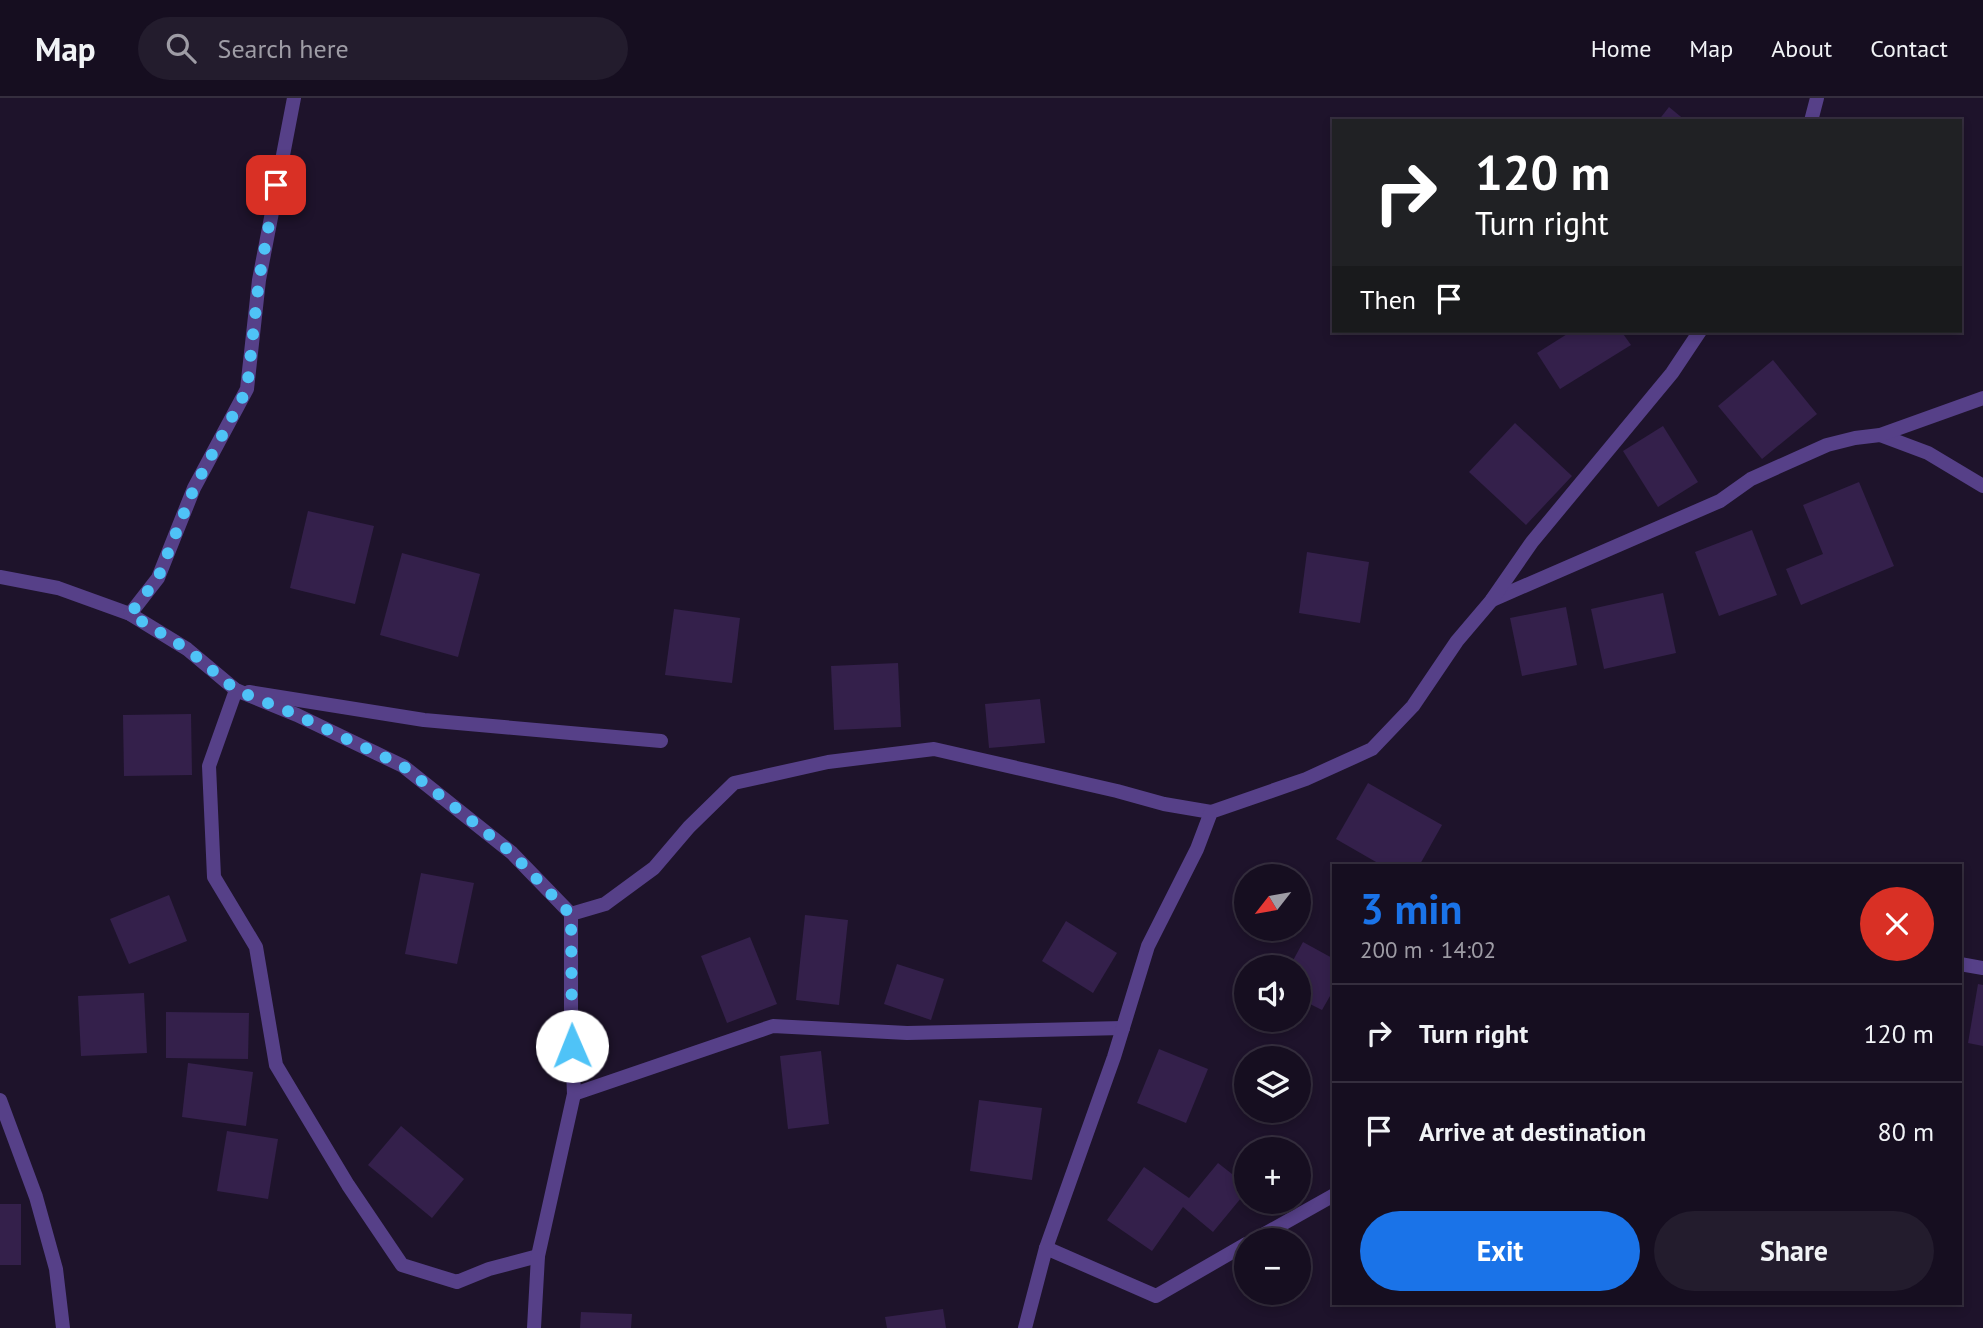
<!DOCTYPE html>
<html lang="en">
<head>
<meta charset="utf-8">
<style>
  :root { --surface:#160e20; --page:#231c2d; --text:#f1f3f6; --muted:#9e9ca5; --line:#352e3e; --accent:#1a73e8 }
  body { margin:0; font-family:"PT Sans",sans-serif; background:var(--page); color:var(--text); height:100vh; display:flex; flex-direction:column; font-size:26px; white-space:nowrap }
  * { box-sizing:border-box; margin:0 }
  p { font-size:23px; color:var(--muted) }
  .icon { flex:none; width:38px; height:38px; fill:none; stroke:currentColor; stroke-width:2; stroke-linecap:round; stroke-linejoin:round }
  .map { position:relative; flex:1; overflow:hidden }
  .details { position:absolute; left:1332px; top:766px; width:630px; height:441px; display:flex; flex-direction:column; background:var(--surface); border-radius:0px; box-shadow:0 4px 10px #0003,0 0 0 2px var(--line) }
  .details>* { flex:none }
  .banner { position:absolute; left:1332px; top:21px; width:630px; height:214px; border-radius:0px; box-shadow:0 4px 10px #0003,0 0 0 2px var(--line); background:#202124; color:#fff; overflow:hidden }
  .needle { width:46px; rotate:239deg }
  .buttons { position:absolute; left:1234px; top:766px; display:grid; gap:14px }
  .buttons a { display:grid; place-items:center; width:77px; height:77px; border-radius:50%; background:var(--surface); box-shadow:0 4px 10px #0003,0 0 0 2px var(--line); font-size:35px }
  .pin { position:absolute; display:grid; place-items:center; width:60px; height:60px; color:#fff; margin:-30px; border-radius:14px; box-shadow:0 4px 10px #0006 }
  .me { position:absolute; width:77px; margin:-38px; rotate:359deg; stroke-linejoin:round; filter:drop-shadow(0 0 5px #0008) }
  .turn { display:flex; align-items:center; gap:24px; height:147px; padding:0 28px; font-size:32px }
  .turn .icon { width:91px; height:91px; stroke-width:2.5 }
  .turn b { display:block; font-size:49px; line-height:60px }
  .then { display:flex; align-items:center; height:66px; padding:0 28px; background:#0003; gap:14px; font-size:26px }
  .round { display:grid; place-items:center; flex:none; width:74px; height:74px; border-radius:37px; background:var(--page) }
  .head { display:flex; align-items:center; justify-content:space-between; height:119px; padding:0 28px }
  h1 { font-size:42px; font-weight:700; line-height:52px; color:var(--accent) }
  .primary-button { display:flex; gap:14px; margin-top:auto; padding:14px 28px }
  .primary-button a { flex:1; height:80px; border-radius:42px; background:var(--accent); color:#fff; font-size:28px; font-weight:700; line-height:80px; text-align:center }
  .primary-button a+a { background:var(--page); color:var(--text) }
  ul { padding:0; list-style:none }
  li { display:flex; align-items:center; gap:21px; height:98px; padding:0 28px; border-top:2px solid var(--line) }
  li div { flex:1 }
  li b { display:block; font-size:26px }
  li em { font-style:normal }
  header { display:flex; align-items:center; gap:42px; box-sizing:border-box; height:98px; padding:0 35px; background:var(--surface); border-bottom:2px solid var(--line) }
  header strong { font-size:33px }
  nav { display:flex; gap:38px; margin-inline-start:auto; font-size:24px }
  .search { width:490px; height:63px; background:var(--page); display:flex; align-items:center; gap:18px; box-sizing:border-box; padding:0 24px; border-radius:38px; color:var(--muted); font-size:26px }
  .map>svg:first-child { display:block }
  .building { fill:#34204b }
  .lines { fill:none; stroke-linecap:round; stroke-linejoin:round }
  .lane { stroke:#564088; stroke-width:14 }
  .street { stroke:#564088; stroke-width:14 }
  .route { stroke:#4fc3f7; stroke-width:12; stroke-dasharray:0 21.6 }
</style>
</head>
<body>
<header>
<strong>Map</strong>
<div class="search"><svg class="icon" aria-label="search" viewBox="0 0 24 24"><circle cx="10" cy="10" r="6"/><path d="M15 15l6 6"/></svg>Search here</div>
<nav><a>Home</a><a>Map</a><a>About</a><a>Contact</a></nav>
</header>
<div class="map">
<svg width="1983" height="1230" viewBox="0 0 1983 1230">
  <rect width="100%" height="100%" fill="#1e132b"/>
  <g class="building">
    <polygon points="1669,9 1686,23 1658,23"/>
    <polygon points="1572,233 1621,233 1631,247 1560,291 1537,255"/>
    <polygon points="1773,262 1817,316 1762,361 1718,308"/>
    <polygon points="1515,325 1572,378 1526,427 1469,374"/>
    <polygon points="1663,328 1698,384 1658,409 1623,353"/>
    <polygon points="1859,384 1894,468 1801,507 1786,471 1823,456 1803,407"/>
    <polygon points="308,413 374,428 355,506 290,490"/>
    <polygon points="1752,432 1777,497 1719,518 1695,454"/>
    <polygon points="1307,454 1369,464 1360,525 1299,515"/>
    <polygon points="402,455 480,476 458,559 380,537"/>
    <polygon points="1663,495 1676,555 1604,571 1591,511"/>
    <polygon points="1566,509 1577,567 1522,578 1510,520"/>
    <polygon points="674,511 740,520 732,585 665,577"/>
    <polygon points="898,565 901,629 834,632 831,568"/>
    <polygon points="1040,601 1045,645 989,650 985,606"/>
    <polygon points="191,616 192,677 124,678 123,617"/>
    <polygon points="1368,685 1442,727 1419,768 1383,768 1336,741"/>
    <polygon points="421,775 474,785 457,866 405,856"/>
    <polygon points="169,797 187,843 129,866 110,821"/>
    <polygon points="805,817 848,822 839,907 796,902"/>
    <polygon points="1066,823 1117,855 1093,895 1042,863"/>
    <polygon points="750,839 777,906 727,925 701,858"/>
    <polygon points="1303,844 1334,861 1334,891 1322,912 1298,900 1298,870 1289,870"/>
    <polygon points="897,866 944,881 931,922 884,906"/>
    <polygon points="1978,886 1983,887 1983,948 1968,945"/>
    <polygon points="144,895 147,955 81,958 78,898"/>
    <polygon points="166,914 249,915 248,961 166,960"/>
    <polygon points="1159,951 1208,971 1186,1025 1137,1005"/>
    <polygon points="821,953 829,1026 788,1031 780,958"/>
    <polygon points="188,965 253,974 246,1028 182,1019"/>
    <polygon points="979,1002 1042,1010 1032,1082 970,1073"/>
    <polygon points="401,1028 464,1081 432,1120 368,1067"/>
    <polygon points="227,1033 278,1041 268,1101 217,1093"/>
    <polygon points="1218,1065 1246,1087 1246,1094 1213,1134 1183,1109 1152,1153 1107,1122 1144,1069 1189,1100"/>
    <rect x="0" y="1106" width="21" height="61"/>
    <polygon points="943,1211 946,1230 887,1230 885,1219"/>
    <polygon points="581,1214 632,1216 631,1230 580,1230"/>
  </g>
  <g class="lines">
    <polyline class="lane" points="249,594 424,622 661,643"/>
    <g class="street">
      <polyline points="1811,23 1817,0"/>
      <polyline points="1880,337 1928,355 1983,388"/>
      <polyline points="0,479 58,490 130,516 187,551 236,592 297,617 403,668 512,755 571,816 605,806 654,770 689,729 734,685 828,664 934,651 1117,693 1164,706 1211,714"/>
      <polyline points="1492,502 1720,403 1751,381 1827,347 1855,340 1880,337 1983,300"/>
      <polyline points="130,516 158,480 194,390 247,291 259,182 294,0"/>
      <polyline points="236,592 209,668 214,779 256,849 276,967 348,1087 402,1167 457,1184 489,1171 538,1158"/>
      <polyline points="1960,866 1983,870"/>
      <polyline points="574,996 773,928 907,935 1123,930"/>
      <polyline points="0,1002 36,1099 56,1171 63,1230"/>
      <polyline points="1252,1143 1334,1097"/>
      <polyline points="1046,1150 1156,1198 1246,1146"/>
      <polyline points="534,1230 538,1158 574,996 571,924 571,816"/>
      <polyline points="1025,1230 1046,1150 1114,959 1148,848 1197,751 1211,714 1306,681 1372,651 1413,608 1457,543 1491,503 1532,444 1672,275 1700,233"/>
    </g>
  </g>
  <g class="lines">
    <polyline class="route" points="276,87 259,182 247,291 194,390 158,480 130,516 187,551 236,592 297,617 403,668 512,755 571,817 572,948"/>
  </g>
</svg>
<div class="buttons">
<a><svg class="needle" viewBox="-14 -14 28 28"><path d="M0-13l5 13h-10z" fill="#e53935"/><path d="M0 13l5-13h-10z" fill="#9e9ca5"/></svg></a>
<a><svg class="icon" aria-label="sound" viewBox="0 0 24 24"><path d="M4 9h4l5-4v14l-5-4H4zM17 9q2 3 0 6"/></svg></a>
<a><svg class="icon" aria-label="layers" viewBox="0 0 24 24"><path d="M12 4l9 5-9 5-9-5zM3 14l9 5 9-5"/></svg></a>
<a>+</a>
<a>−</a>
</div>
<div class="pin" style="left:276px;top:87px;background:#d93025"><svg class="icon" aria-label="arrive" viewBox="0 0 24 24"><path d="M6 21V4h12l-3 4 3 4H6"/></svg></div>
<svg class="me" style="left:572px;top:948px" viewBox="-20 -20 40 40"><circle r="19" fill="#fff"/><path d="M0-13L10 11 0 6-10 11z" fill="#4fc3f7"/></svg>
<div class="banner">
<div class="turn"><svg class="icon" aria-label="right" viewBox="0 0 24 24"><path d="M7 20v-9h11M14 6l5 5-5 5"/></svg><div><b>120 m</b>Turn right</div></div>
<div class="then">Then<svg class="icon" aria-label="arrive" viewBox="0 0 24 24"><path d="M6 21V4h12l-3 4 3 4H6"/></svg></div>
</div>
<section class="details">
<div class="head"><div><h1>3 min</h1><p>200 m · 14:02</p></div><a class="round" style="background:#d93025;color:#fff"><svg class="icon" aria-label="close" viewBox="0 0 24 24"><path d="M6 6l12 12M18 6L6 18"/></svg></a></div>
<ul>
<li><svg class="icon" aria-label="right" viewBox="0 0 24 24"><path d="M7 20v-9h11M14 6l5 5-5 5"/></svg><div><b>Turn right</b></div><em>120 m</em></li>
<li><svg class="icon" aria-label="arrive" viewBox="0 0 24 24"><path d="M6 21V4h12l-3 4 3 4H6"/></svg><div><b>Arrive at destination</b></div><em>80 m</em></li>
</ul>
<div class="primary-button"><a>Exit</a><a>Share</a></div>
</section>
</div>
</body>
</html>
